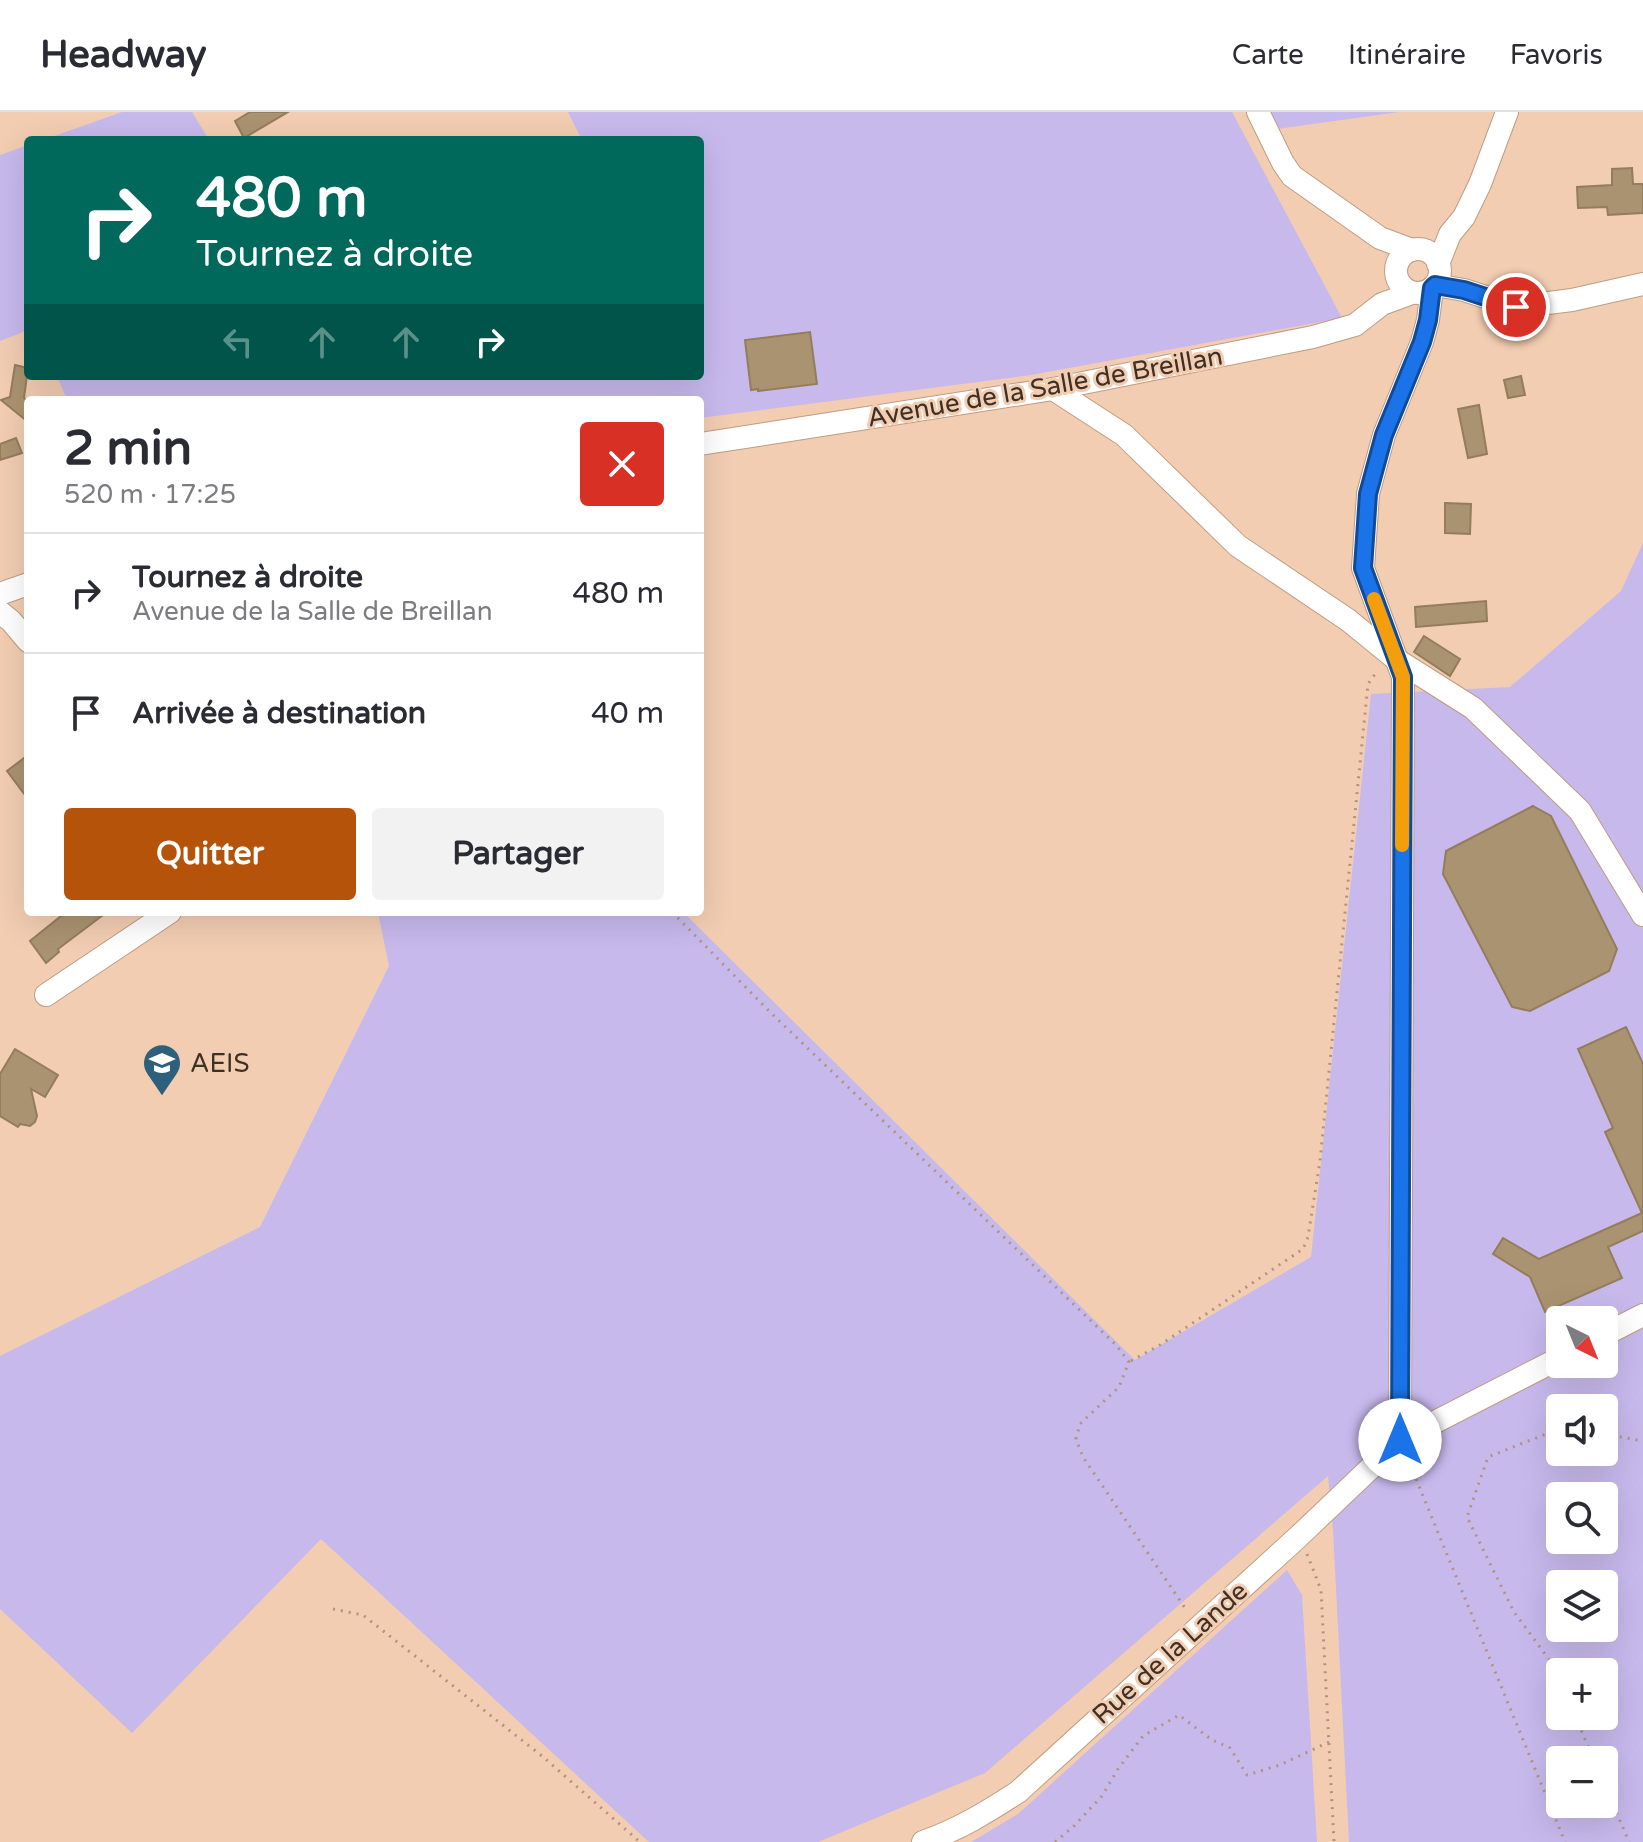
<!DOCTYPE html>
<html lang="fr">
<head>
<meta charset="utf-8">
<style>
  :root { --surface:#fff; --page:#f2f2f3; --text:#2b2b33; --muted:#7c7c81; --line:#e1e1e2; --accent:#b45309 }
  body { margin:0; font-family:"Varela Round",sans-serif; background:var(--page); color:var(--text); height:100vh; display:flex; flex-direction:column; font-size:30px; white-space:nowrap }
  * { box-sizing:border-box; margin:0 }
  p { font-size:26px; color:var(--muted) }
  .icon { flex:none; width:44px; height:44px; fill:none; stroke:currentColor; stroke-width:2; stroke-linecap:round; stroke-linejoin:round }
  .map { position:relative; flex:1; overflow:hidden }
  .panel { position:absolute; left:24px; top:284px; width:680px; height:520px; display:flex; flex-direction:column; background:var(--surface); border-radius:8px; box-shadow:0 8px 32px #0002 }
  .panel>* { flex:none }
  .hud { position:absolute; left:24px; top:24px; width:680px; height:244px; border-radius:8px; box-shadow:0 8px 32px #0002; background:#00695c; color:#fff; overflow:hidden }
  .needle { width:52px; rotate:137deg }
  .buttons { position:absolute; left:1546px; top:1194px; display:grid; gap:16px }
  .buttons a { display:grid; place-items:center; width:72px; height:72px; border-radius:8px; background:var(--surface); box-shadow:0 8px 32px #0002; font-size:40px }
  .pin { position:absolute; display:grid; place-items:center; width:68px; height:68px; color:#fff; margin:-34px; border:4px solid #fff; border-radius:50%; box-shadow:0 2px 8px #0007 }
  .me { position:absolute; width:88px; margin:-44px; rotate:0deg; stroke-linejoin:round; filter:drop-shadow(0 0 6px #0008) }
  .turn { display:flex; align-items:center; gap:28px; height:168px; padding:0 40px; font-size:36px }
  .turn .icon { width:104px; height:104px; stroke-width:2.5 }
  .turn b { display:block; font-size:56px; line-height:68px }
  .lanes { display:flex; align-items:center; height:76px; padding:0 40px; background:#0003; justify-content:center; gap:40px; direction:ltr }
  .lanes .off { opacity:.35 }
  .round { display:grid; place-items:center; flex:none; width:84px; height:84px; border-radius:8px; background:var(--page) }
  .summary { display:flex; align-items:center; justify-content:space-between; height:136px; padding:0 40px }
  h1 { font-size:48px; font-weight:700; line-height:60px }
  .action { display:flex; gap:16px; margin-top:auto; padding:16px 40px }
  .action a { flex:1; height:92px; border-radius:8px; background:var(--accent); color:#fff; font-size:32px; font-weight:700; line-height:92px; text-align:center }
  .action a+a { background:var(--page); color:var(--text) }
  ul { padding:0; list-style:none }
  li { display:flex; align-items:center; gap:24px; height:120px; padding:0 40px; border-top:2px solid var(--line) }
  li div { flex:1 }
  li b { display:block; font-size:30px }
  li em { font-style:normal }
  header { display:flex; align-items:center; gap:48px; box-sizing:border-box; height:112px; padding:0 40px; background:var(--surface); border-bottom:2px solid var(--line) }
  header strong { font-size:38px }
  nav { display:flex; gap:44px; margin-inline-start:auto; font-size:28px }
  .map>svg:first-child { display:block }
  .green { fill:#c7b9ec; fill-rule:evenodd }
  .building { fill:#aa9370; stroke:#947d5b; stroke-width:2 }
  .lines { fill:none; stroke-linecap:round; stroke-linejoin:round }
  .minor-casing { stroke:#bf9c82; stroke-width:24 }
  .path { stroke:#b1947f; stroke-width:3; stroke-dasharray:2 6; stroke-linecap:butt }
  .minor { stroke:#fff; stroke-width:22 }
  .route-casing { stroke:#114b97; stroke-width:20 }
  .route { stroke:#1a73e8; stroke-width:14 }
  .slow { stroke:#f59e0b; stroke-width:14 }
  .labels { text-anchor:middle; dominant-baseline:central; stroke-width:6; stroke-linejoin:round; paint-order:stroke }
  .street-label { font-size:26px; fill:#3e3025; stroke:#f2cdb2 }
  .poi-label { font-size:26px; fill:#3e3025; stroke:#f2cdb2; text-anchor:start }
</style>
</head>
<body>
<header>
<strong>Headway</strong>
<nav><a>Carte</a><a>Itinéraire</a><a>Favoris</a></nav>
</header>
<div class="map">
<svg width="1643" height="1730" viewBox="0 0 1643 1730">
  <rect width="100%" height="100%" fill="#f2cdb2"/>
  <g class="green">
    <polygon points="122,0 192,0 209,28 43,28"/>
    <polygon points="568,0 1232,0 1342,206 1031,263 700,306 700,288 67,288 57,264 700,264 700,28 572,28 580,24"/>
    <polygon points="1261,0 1399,0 1270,18"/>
    <polygon points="28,33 28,218 0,229 0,43"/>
    <path d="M1643 431V1730H1349L1333 1418 1328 1364 985 1661 818 1730H649L321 1427 132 1621 0 1497V1244L260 1115 389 854 378 800H683L1135 1248 1311 1145 1371 582 1510 575 1621 479ZM1560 1208H1604V1252H1560ZM1560 1296H1604V1340H1560ZM1560 1384H1604V1428H1560ZM1560 1472H1604V1516H1560ZM1560 1560H1604V1604H1560ZM1560 1648H1604V1692H1560Z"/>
    <polygon points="1287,1458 1302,1483 1317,1730 971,1730 1018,1702"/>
  </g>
  <g class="building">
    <polygon points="250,0 288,0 244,26 235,9"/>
    <polygon points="1632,56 1633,72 1643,72 1643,101 1608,103 1607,95 1578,96 1577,75 1612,73 1612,57"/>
    <polygon points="810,220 817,272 758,279 758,277 751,278 745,228"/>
    <polygon points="15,253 28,256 24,286 28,289 28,310 1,288 10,285"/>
    <polygon points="1521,264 1525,283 1508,286 1504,268"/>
    <polygon points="1479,293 1487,342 1468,346 1458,297"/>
    <polygon points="16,326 22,341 0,348 0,332"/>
    <polygon points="1445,391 1471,392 1470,422 1445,421"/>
    <polygon points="1486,489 1487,509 1416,515 1415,495"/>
    <polygon points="1424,524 1460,547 1450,564 1414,540"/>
    <polygon points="28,643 28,687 7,659"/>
    <polygon points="1533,694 1551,704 1617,837 1609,859 1530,899 1512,895 1443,762 1446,739"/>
    <polygon points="66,800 107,800 58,837 59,840 46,851 30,829"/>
    <polygon points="1626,915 1643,952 1643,1119 1608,1135 1622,1166 1545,1200 1530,1165 1493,1142 1503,1126 1539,1147 1642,1101 1605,1020 1613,1016 1578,937"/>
    <polygon points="15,937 58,963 45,985 31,977 37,1004 35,1010 30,1014 20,1012 18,1015 0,1004 0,962"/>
  </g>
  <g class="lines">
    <g class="minor-casing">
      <g id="minor">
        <polyline points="1258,0 1283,51 1292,64 1380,126 1412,138"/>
        <circle cx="1418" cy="159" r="22"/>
        <polyline points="1438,152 1450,122 1464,105 1480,72 1507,0"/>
        <polyline points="1435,173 1464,178 1516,195 1572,188 1643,172"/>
        <polyline points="1053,277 1124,323 1238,434 1348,508 1397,548 1473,596 1580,699 1643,803"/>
        <polyline points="700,332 1053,277 1313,225 1355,213 1382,192 1412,181"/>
        <polyline points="0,482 28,472"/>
        <polyline points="0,500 11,509 28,529"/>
        <polyline points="46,883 170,800"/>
        <polyline points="1604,1223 1643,1203"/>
        <polyline points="1400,1328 1403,565 1363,456 1368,382 1384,323 1422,230 1428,208 1432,176"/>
        <path d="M923 1730C958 1718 987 1700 1018 1680L1298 1425 1400 1328 1560 1246"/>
      </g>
    </g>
    <g class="path">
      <polyline points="672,800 770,900 1116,1233 1129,1250 1119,1275 1080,1312 1076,1327 1083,1345 1187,1499"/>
      <polyline points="1131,1249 1160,1233 1303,1137 1308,1125 1320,1049 1368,572 1378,558"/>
      <polyline points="1560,1320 1551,1320 1488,1345 1467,1405 1514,1500 1554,1554 1560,1568"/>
      <polyline points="1604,1322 1643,1329"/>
      <polyline points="1407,1345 1565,1730"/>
      <polyline points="1307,1442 1321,1478 1334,1730"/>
      <polyline points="333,1497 363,1503 542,1644 640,1730"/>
      <polyline points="1575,1604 1594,1648"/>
      <polyline points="1604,1671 1629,1730"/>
      <polyline points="1055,1730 1074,1714 1102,1684 1118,1657 1143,1624 1179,1603 1212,1628 1230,1636 1247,1663 1280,1653 1329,1630"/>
    </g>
    <use href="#minor" class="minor"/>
  </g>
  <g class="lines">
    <g class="route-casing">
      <polyline id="route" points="1400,1328 1403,565 1363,456 1368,382 1384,323 1422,230 1428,208 1432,176 1435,173 1464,178 1516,195"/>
    </g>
    <use href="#route" class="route"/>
    <polyline class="slow" points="1374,487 1403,565 1402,733"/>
  </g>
  <defs>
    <g id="school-pin" transform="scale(2)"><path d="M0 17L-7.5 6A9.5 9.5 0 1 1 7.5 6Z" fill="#2e5f7d" stroke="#f2cdb2"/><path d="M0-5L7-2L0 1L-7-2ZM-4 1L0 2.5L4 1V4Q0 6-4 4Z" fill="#fff"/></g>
  </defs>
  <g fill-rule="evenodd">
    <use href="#school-pin" x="162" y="951"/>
  </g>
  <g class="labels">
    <g class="street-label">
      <text transform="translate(1045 275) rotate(-10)">Avenue de la Salle de Breillan</text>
      <text transform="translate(1170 1541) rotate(-42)">Rue de la Lande</text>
    </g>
    <g class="poi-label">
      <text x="190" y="951">AEIS</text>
    </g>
  </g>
</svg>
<div class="buttons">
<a><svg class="needle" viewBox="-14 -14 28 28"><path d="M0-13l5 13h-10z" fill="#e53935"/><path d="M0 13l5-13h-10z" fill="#7c7c81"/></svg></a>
<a><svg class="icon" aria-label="sound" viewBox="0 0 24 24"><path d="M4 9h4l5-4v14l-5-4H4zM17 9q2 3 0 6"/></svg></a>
<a><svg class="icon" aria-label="search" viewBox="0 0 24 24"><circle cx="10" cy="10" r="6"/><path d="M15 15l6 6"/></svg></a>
<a><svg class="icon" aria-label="layers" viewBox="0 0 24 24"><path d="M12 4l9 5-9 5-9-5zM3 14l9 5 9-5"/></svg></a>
<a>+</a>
<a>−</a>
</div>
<div class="pin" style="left:1516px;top:195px;background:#d93025"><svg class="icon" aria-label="arrive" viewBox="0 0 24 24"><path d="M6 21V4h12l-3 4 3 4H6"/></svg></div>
<svg class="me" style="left:1400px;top:1328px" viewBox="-20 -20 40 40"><circle r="19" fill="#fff"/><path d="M0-13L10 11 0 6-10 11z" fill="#1a73e8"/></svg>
<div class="hud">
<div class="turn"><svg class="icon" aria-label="right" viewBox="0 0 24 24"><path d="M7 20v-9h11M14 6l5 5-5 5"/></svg><div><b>480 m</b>Tournez à droite</div></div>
<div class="lanes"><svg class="icon off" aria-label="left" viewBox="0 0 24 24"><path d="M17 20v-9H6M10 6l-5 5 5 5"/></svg><svg class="icon off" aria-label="ahead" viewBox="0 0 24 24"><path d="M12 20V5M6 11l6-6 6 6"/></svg><svg class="icon off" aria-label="ahead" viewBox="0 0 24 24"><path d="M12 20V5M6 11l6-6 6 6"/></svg><svg class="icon" aria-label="right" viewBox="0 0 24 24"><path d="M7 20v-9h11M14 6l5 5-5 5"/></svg></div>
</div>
<section class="panel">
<div class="summary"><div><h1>2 min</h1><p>520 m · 17:25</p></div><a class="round" style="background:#d93025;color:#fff"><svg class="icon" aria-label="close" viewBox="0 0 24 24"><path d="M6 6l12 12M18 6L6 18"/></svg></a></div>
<ul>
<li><svg class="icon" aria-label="right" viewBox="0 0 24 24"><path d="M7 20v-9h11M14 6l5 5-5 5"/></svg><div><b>Tournez à droite</b><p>Avenue de la Salle de Breillan</p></div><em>480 m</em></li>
<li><svg class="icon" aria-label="arrive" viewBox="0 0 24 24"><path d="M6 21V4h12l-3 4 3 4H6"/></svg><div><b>Arrivée à destination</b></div><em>40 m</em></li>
</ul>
<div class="action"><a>Quitter</a><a>Partager</a></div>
</section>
</div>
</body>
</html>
